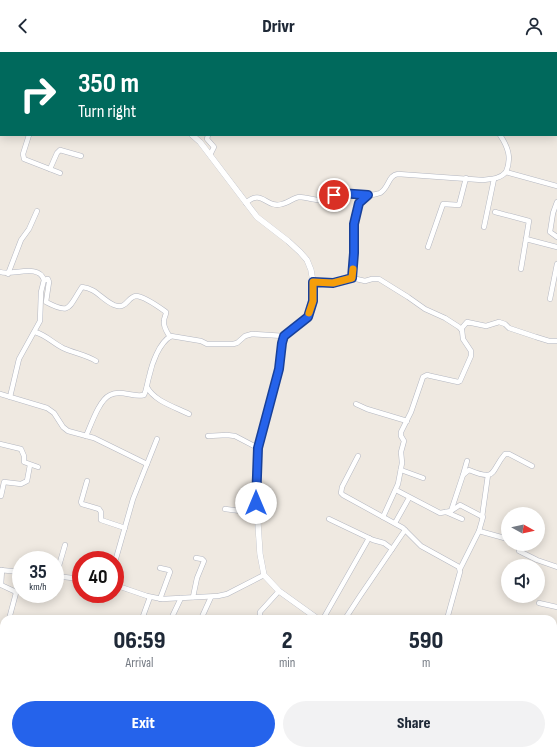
<!DOCTYPE html>
<html lang="en">
<head>
<meta charset="utf-8">
<style>
  :root { --surface:#fff; --page:#f2f2f3; --text:#1f2937; --muted:#747a83; --accent:#2563eb }
  body { margin:0; font-family:"Sofia Sans Condensed",sans-serif; background:var(--page); color:var(--text); height:100vh; display:flex; flex-direction:column; font-size:15px; white-space:nowrap }
  * { box-sizing:border-box; margin:0 }
  p { font-size:13px; color:var(--muted) }
  .icon { flex:none; width:22px; height:22px; fill:none; stroke:currentColor; stroke-width:2; stroke-linecap:round; stroke-linejoin:round }
  .map { position:relative; flex:1; overflow:hidden }
  .sheet { position:absolute; left:0px; top:563px; width:557px; height:140px; display:flex; flex-direction:column; background:var(--surface); border-radius:12px 12px 0 0; box-shadow:0 2px 10px #0003 }
  .sheet>* { flex:none }
  .top-card { position:absolute; left:0px; top:0px; width:557px; height:84px; box-shadow:0 2px 10px #0003; background:#00695c; color:#fff; overflow:hidden }
  .needle { width:26px; rotate:98deg }
  .tools { position:absolute; left:501px; top:455px; display:grid; gap:8px }
  .tools a { display:grid; place-items:center; width:44px; height:44px; border-radius:50%; background:var(--surface); box-shadow:0 2px 10px #0003; font-size:20px }
  .speed { position:absolute; left:12px; top:499px; display:flex; gap:8px; font-size:20px; font-weight:700; text-align:center }
  .speed>* { display:grid; place-content:center; width:52px; height:52px; border-radius:50%; background:var(--surface); box-shadow:0 2px 10px #0003; line-height:1 }
  .speed small { font-size:10px; font-weight:400 }
  .speed .limit { border:6px solid #d22; background:#fff; color:#111 }
  .pin { position:absolute; display:grid; place-items:center; width:34px; height:34px; color:#fff; margin:-17px; border:2px solid #fff; border-radius:50%; box-shadow:0 1px 4px #0007 }
  .me { position:absolute; width:44px; margin:-22px; rotate:0deg; stroke-linejoin:round; filter:drop-shadow(0 0 3px #0008) }
  .turn { display:flex; align-items:center; gap:14px; height:84px; padding:0 12px; font-size:18px }
  .turn .icon { width:52px; height:52px; stroke-width:2.5 }
  .turn b { display:block; font-size:28px; line-height:34px }
  .eta { display:flex; justify-content:space-evenly; align-items:center; height:68px; text-align:center }
  .eta b { font-size:24px; font-weight:800; line-height:28px }
  .cta { display:flex; gap:8px; margin-top:auto; padding:8px 12px }
  .cta a { flex:1; height:46px; border-radius:24px; background:var(--accent); color:#fff; font-size:16px; font-weight:800; line-height:46px; text-align:center }
  .cta a+a { background:var(--page); color:var(--text) }
  header { display:flex; justify-content:space-between; align-items:center; height:52px; padding:0 12px; background:var(--surface); font-size:18px; font-weight:800 }
  .map>svg:first-child { display:block }
  .lines { fill:none; stroke-linecap:round; stroke-linejoin:round }
  .minor-casing { stroke:#b4b7c1; stroke-width:5.5 }
  .tertiary-casing { stroke:#b4b7c1; stroke-width:6 }
  .minor { stroke:#fff; stroke-width:4.5 }
  .tertiary { stroke:#fff; stroke-width:5.5 }
  .route-casing { stroke:#184099; stroke-width:10 }
  .route { stroke:#2563eb; stroke-width:7 }
  .slow { stroke:#f59e0b; stroke-width:7 }
</style>
</head>
<body>
<header><svg class="icon" aria-label="back" viewBox="0 0 24 24"><path d="M15 5l-7 7 7 7"/></svg>Drivr<svg class="icon" aria-label="person" viewBox="0 0 24 24"><circle cx="12" cy="8" r="4"/><path d="M4 21q1-7 8-7t8 7"/></svg></header>
<div class="map">
<svg width="557" height="703" viewBox="0 0 557 703">
  <rect width="100%" height="100%" fill="#efe9e1"/>
  <g class="lines">
    <g class="minor-casing">
      <g id="minor">
        <polyline points="133,1 133,0"/>
        <polyline points="214,1 215,0"/>
        <polyline points="479,1 479,0"/>
        <polyline points="556,51 557,52"/>
        <polyline points="0,53 1,53"/>
        <polyline points="29,83 23,102 24,107 60,121"/>
        <polyline points="208,83 207,87 214,95 210,103"/>
        <polyline points="50,117 57,101 60,98 81,104"/>
        <polyline points="506,120 557,134"/>
        <polyline points="557,150 553,161 550,180 557,185"/>
        <path d="M246 151C262 136 266 157 282 152 288 151 293 146 299 145 308 145 318 150 327 148 332 147 334 141 340 141 353 140 367 146 380 141 389 136 388 123 398 122L482 128C492 127 500 127 506 120 512 106 508 95 500 83"/>
        <polyline points="495,160 529,169 526,187"/>
        <polyline points="484,175 494,127"/>
        <polyline points="428,195 443,152 459,153 466,126"/>
        <polyline points="521,217 526,187 557,195"/>
        <path d="M0 220C12 224 39 211 44 228L41 240 40 269 19 307 10 345"/>
        <polyline points="8,222 21,188 29,177 37,159"/>
        <polyline points="352,226 354,201 353,171 359,151 368,143"/>
        <path d="M44 228 48 227 49 230 46 250C71 263 68 256 82 235 96 236 102 248 114 253 127 258 127 245 136 244 144 244 159 255 166 260 166 264 164 265 164 269 163 275 167 280 170 285"/>
        <polyline points="313,230 333,231 352,226 365,229 372,227 379,227 408,245 425,257 445,266 459,275 462,278 463,287 471,299 471,304 460,329 458,330 431,324 427,323 423,325 411,360 401,380 401,384 404,389 401,400 402,411 398,432 383,465"/>
        <polyline points="550,247 557,212"/>
        <polyline points="461,277 467,270 486,274 499,270 505,272 509,276 536,285 549,289 557,289"/>
        <path d="M35 280C46 283 53 291 63 296 74 301 86 303 96 309"/>
        <path d="M147 335C154 349 175 355 189 362"/>
        <polyline points="0,342 47,356 54,361 63,375 68,379 94,386 147,412"/>
        <polyline points="356,352 367,357 407,369"/>
        <path d="M86 384C91 373 99 348 110 343 112 342 117 341 119 341 128 341 135 345 144 343 147 337 147 331 149 325 152 311 159 291 171 284L201 289 207 292H233L237 291 245 284 252 282 284 284"/>
        <polyline points="208,384 227,383 235,384 258,396"/>
        <polyline points="0,392 21,397 24,404 24,410 38,415"/>
        <polyline points="358,404 342,435 341,441 343,443 403,476 421,494 459,515 460,520 447,567"/>
        <polyline points="401,418 423,426"/>
        <polyline points="463,423 467,409"/>
        <polyline points="87,429 81,450 82,452 99,457 101,460 101,468 125,476"/>
        <polyline points="396,438 440,461 451,459 460,453 483,465 479,479 460,517"/>
        <polyline points="1,444 4,430 21,432 27,429 30,413"/>
        <polyline points="225,457 257,461"/>
        <path d="M451 459 463 423 469 418C498 430 490 419 505 402H509L532 414"/>
        <polyline points="446,460 462,467"/>
        <polyline points="482,465 488,423"/>
        <polyline points="329,467 373,488 384,491 392,497"/>
        <polyline points="395,471 409,446"/>
        <polyline points="479,479 508,487"/>
        <polyline points="519,492 519,499 537,508 557,515"/>
        <polyline points="115,510 133,447 157,387"/>
        <polyline points="0,518 21,520"/>
        <polyline points="2,518 1,533 14,539 16,541 9,567"/>
        <polyline points="55,524 81,527"/>
        <polyline points="56,524 65,493"/>
        <polyline points="115,533 147,544 162,547 218,544 227,542 264,523"/>
        <polyline points="193,545 197,526 204,509 202,507 196,506"/>
        <polyline points="160,547 170,520 169,518 160,516"/>
        <polyline points="539,551 557,555"/>
        <polyline points="142,567 150,545"/>
        <polyline points="171,567 181,546"/>
        <polyline points="201,567 211,545"/>
        <polyline points="262,567 260,563 260,560 279,539"/>
        <polyline points="323,567 369,486"/>
        <polyline points="345,567 360,544 405,478"/>
        <polyline points="417,567 422,567"/>
        <polyline points="553,653 557,653"/>
        <polyline points="0,671 4,667"/>
        <polyline points="86,699 94,703"/>
        <polyline points="200,699 203,700"/>
        <polyline points="249,699 253,703"/>
        <polyline points="379,699 380,703"/>
        <polyline points="134,703 135,699"/>
        <polyline points="166,703 168,699"/>
        <polyline points="186,703 186,699"/>
        <polyline points="216,703 217,699"/>
        <polyline points="516,703 519,699"/>
      </g>
    </g>
    <g class="tertiary-casing">
      <g id="tertiary">
        <polyline points="0,16 1,17"/>
        <polyline points="192,83 200,90 257,165 288,189 300,200 307,208 311,218 313,230 313,249 308,265 284,284 282,291 279,317 258,396 256,441 260,502 264,523 279,539 318,567"/>
        <polyline points="510,699 514,703"/>
      </g>
    </g>
    <use href="#minor" class="minor"/>
    <use href="#tertiary" class="tertiary"/>
  </g>
  <g class="lines">
    <g class="route-casing">
      <polyline id="route" points="256,451 258,396 279,317 282,291 284,284 308,265 313,249 313,230 333,231 352,226 354,201 354,172 359,151 368,143 340,141 334,143"/>
    </g>
    <use href="#route" class="route"/>
    <polyline class="slow" points="309,261 313,249 313,230 333,231 352,226 353,217"/>
  </g>
</svg>
<div class="tools">
<a><svg class="needle" viewBox="-14 -14 28 28"><path d="M0-13l5 13h-10z" fill="#e53935"/><path d="M0 13l5-13h-10z" fill="#747a83"/></svg></a>
<a><svg class="icon" aria-label="sound" viewBox="0 0 24 24"><path d="M4 9h4l5-4v14l-5-4H4zM17 9q2 3 0 6"/></svg></a>
</div>
<div class="speed"><div>35<small>km/h</small></div><div class="limit">40</div></div>
<div class="pin" style="left:334px;top:143px;background:#d93025"><svg class="icon" aria-label="arrive" viewBox="0 0 24 24"><path d="M6 21V4h12l-3 4 3 4H6"/></svg></div>
<svg class="me" style="left:256px;top:451px" viewBox="-20 -20 40 40"><circle r="19" fill="#fff"/><path d="M0-13L10 11 0 6-10 11z" fill="#2563eb"/></svg>
<div class="top-card">
<div class="turn"><svg class="icon" aria-label="right" viewBox="0 0 24 24"><path d="M7 20v-9h11M14 6l5 5-5 5"/></svg><div><b>350 m</b>Turn right</div></div>
</div>
<section class="sheet">
<div class="eta">
<div><b>06:59</b><p>Arrival</p></div>
<div><b>2</b><p>min</p></div>
<div><b>590</b><p>m</p></div>
</div>
<div class="cta"><a>Exit</a><a>Share</a></div>
</section>
</div>
</body>
</html>
